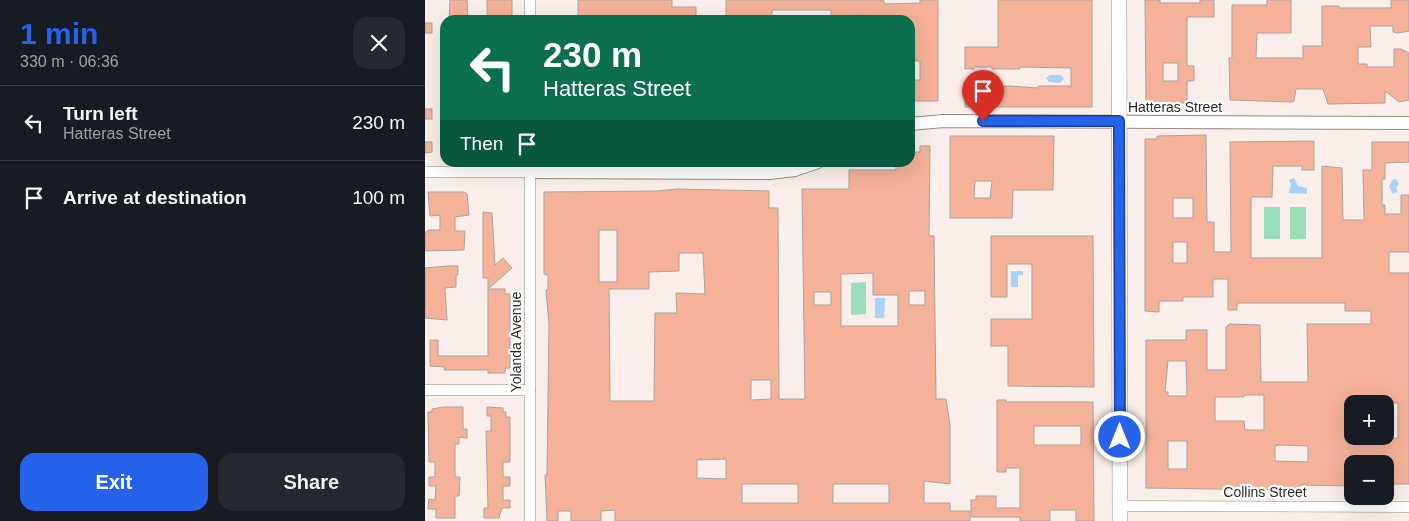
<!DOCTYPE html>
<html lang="en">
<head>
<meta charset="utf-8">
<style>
  :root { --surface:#171b24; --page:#242831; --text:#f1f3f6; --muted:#9ea1a6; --line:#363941; --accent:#2563eb }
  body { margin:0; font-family:Helvetica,sans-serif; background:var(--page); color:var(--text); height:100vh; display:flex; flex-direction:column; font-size:19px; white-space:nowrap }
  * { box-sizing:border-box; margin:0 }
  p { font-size:16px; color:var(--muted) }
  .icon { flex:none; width:28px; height:28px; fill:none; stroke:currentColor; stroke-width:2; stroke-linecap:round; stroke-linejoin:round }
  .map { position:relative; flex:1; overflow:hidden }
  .panel { display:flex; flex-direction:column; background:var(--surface); width:425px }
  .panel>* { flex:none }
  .guide { position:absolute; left:15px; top:15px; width:475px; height:152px; border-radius:15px; box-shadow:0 5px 20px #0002; background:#0b6e4f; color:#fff; overflow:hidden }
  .fabs { position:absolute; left:919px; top:395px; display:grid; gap:10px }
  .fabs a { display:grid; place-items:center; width:50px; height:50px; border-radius:10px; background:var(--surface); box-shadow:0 5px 20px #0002; font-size:25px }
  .pin { position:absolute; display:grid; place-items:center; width:42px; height:42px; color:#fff; margin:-51px -21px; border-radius:50% 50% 50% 0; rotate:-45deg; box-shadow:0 0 5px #0007 }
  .pin .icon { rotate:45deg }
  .me { position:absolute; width:55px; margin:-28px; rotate:0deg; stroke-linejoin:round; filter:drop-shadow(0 0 4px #0008) }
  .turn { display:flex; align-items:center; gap:18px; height:105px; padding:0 20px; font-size:22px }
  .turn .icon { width:65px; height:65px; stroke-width:2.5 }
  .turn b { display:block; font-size:35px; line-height:42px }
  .then { display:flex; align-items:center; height:48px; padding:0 20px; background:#0003; gap:10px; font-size:19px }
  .round { display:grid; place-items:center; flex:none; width:52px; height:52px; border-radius:15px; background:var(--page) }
  .summary { display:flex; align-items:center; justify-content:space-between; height:85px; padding:0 20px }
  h1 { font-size:30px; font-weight:700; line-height:38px; color:var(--accent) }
  .primary-button { display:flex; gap:10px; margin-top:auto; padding:10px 20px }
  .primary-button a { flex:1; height:58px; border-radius:15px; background:var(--accent); color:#fff; font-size:20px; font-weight:700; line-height:58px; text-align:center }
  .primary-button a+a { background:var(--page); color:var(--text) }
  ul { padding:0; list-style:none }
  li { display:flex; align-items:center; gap:15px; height:75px; padding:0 20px; border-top:1px solid var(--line) }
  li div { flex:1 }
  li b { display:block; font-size:19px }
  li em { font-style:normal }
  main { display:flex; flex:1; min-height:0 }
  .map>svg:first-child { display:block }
  .green { fill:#9addb9 }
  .water { fill:#aad2f8 }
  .building { fill:#f5b299; stroke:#aca19d; fill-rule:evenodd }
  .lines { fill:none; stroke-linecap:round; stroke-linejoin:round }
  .minor-casing { stroke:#958b87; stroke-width:11 }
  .tertiary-casing { stroke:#958b87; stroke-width:14 }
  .primary-casing { stroke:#958b87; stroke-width:16 }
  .minor { stroke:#fff; stroke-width:10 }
  .tertiary { stroke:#fff; stroke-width:12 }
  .primary { stroke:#fff; stroke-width:15 }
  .route-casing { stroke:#184099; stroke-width:12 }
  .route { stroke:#2563eb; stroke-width:9 }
  .labels { text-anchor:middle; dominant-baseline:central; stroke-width:4.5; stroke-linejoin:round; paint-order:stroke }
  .street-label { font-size:14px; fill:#2c2826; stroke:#fff }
</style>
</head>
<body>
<main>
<section class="panel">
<div class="summary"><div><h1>1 min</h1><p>330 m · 06:36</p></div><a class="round"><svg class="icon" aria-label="close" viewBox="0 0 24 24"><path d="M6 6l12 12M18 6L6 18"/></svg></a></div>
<ul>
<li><svg class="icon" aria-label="left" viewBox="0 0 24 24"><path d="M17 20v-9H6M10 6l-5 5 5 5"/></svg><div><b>Turn left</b><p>Hatteras Street</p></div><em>230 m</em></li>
<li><svg class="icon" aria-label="arrive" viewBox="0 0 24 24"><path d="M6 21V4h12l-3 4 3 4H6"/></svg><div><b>Arrive at destination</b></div><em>100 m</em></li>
</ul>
<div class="primary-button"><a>Exit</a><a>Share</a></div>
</section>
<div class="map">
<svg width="984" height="521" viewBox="0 0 984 521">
  <rect width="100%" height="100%" fill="#f9eee9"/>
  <g class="green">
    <rect x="839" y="207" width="16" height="32"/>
    <rect x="865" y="207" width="16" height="32"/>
    <polygon points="441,282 441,314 426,315 426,283"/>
  </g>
  <g class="water">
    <polygon points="625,75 636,75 639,79 635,83 624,82 621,78"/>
    <polygon points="869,178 873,186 882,188 882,194 864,193 866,185 864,180"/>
    <polygon points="971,179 974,184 971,188 973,191 968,194 964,187 967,180"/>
    <polygon points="586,271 598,271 598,275 593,275 593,287 586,287"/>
    <polygon points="450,298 460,298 459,318 450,318"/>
  </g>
  <g class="building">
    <polygon points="25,0 42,0 43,20 24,20"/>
    <rect x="62" y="0" width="25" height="20"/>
    <polygon points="153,0 247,0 247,7 271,7 271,20 153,20"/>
    <polygon points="301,0 458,0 460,4 495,3 495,0 513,0 513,101 485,101 485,80 495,80 495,61 485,61 485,20 441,20 441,15 406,16 406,10 347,10 347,20 301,20"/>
    <polygon points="573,0 667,0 667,107 540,107 540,86 549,86 549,88 585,86 613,88 613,86 646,86 646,68 595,67 595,69 567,69 567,67 549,67 549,69 540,69 540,47 573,47"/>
    <path d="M720 0H735V3H775V0H789V17H762V64L763 66H769V81H762V103H721ZM738 63H753V81H738Z"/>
    <polygon points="842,0 866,0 866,33 832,33 831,58 878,58 878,46 897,46 897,6 914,6 914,8 966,8 966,0 984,0 984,31 973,33 968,32 968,26 945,26 946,47 933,47 933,64 942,64 942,67 969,67 969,49 976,49 984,53 984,100 974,102 960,91 960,103 903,104 898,89 871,89 869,101 867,102 805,100 804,58 807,58 807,5 842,5"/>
    <rect x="0" y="23" width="7" height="10"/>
    <rect x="0" y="109" width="7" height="10"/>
    <path d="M781 135 782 222H789V252H806L805 142 889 141V170H877V166H848L847 197H826V258H897V166L917 168 918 220H939L938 170H947V142H984V162L960 163V179H957V205H960V214H976V195H984V252H964V273H984V484H960V459L928 458V486L875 485 874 488 854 490 721 488V340H761V330H782V370H801V327L804 324 835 325 836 382H883L882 324H946V311H920V303H812V310H803V279H788V297H758V301H734V312L720 311V139H732V136ZM748 198H768V218H748ZM748 242H762V263H748ZM743 361H761L762 396H743V392H740ZM819 395H839V430H820L819 421H790V397H819ZM928 403H973V438H928ZM743 441H762V469H743ZM854 445 883 446V462L850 461V446Z"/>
    <path d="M525 136H629L628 190H588L587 218H525ZM550 181H567L565 198H549Z"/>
    <polygon points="0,142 7,142 7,152 0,153"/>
    <path d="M495 146H505L504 236H509L511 399H521L525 425V484L499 481V503H525V511H545V521H190V510L176 511V521H146V511H133V521H122L120 475H122L124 324 121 290H123V275L119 274V192L231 191 252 189 344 191V208H353L354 399H380L377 189H424V170H471V162H485V152H495ZM174 230H192V282H174ZM254 253H278L280 294 251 293 252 313H230L229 401H185L184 289H224V272L254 271ZM448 273V295H473V326H416V274ZM484 291H500V305H484ZM389 292H406V305H389ZM326 380H346V399L326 400ZM301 459V479L272 478V460ZM317 484H373V503H317ZM408 484H464V503H408Z"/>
    <polygon points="3,192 39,192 42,194 44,215 30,217 30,231 40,231 39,250 0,251 0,232 3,232 3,230 15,230 15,215 5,216"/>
    <polygon points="58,212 67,213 70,265 78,258 87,268 63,289 63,278 58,278"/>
    <polygon points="566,236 668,236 669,387 583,386 583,346 566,346 566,319 607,319 607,264 582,264 582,297 566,297"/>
    <polygon points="23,266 33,266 33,275 31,275 31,287 20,288 22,320 0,318 0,268"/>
    <polygon points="63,289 80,289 80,294 85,294 85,368 80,368 80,373 63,373 63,370 19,370 20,367 5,366 5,340 13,340 13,356 63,356"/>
    <path d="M572 400H581V402H668L669 521H651V510H625V521H595V517H546V500H551V496H571V508H595V468H581V472H572ZM609 426H656V445H609Z"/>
    <polygon points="18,407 38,407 38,429 42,429 42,438 34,437 34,444 30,444 30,477 35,477 34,496 30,496 30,518 11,518 11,509 3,509 4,499 10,500 11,486 4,486 4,477 10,477 10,462 4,462 3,412 7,412 7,409"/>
    <polygon points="62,407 78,408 78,412 81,412 81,417 85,417 85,462 78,462 78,477 85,477 85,486 78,486 78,500 85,500 85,508 77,508 74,518 59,518 59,508 63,508 61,431 66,431 66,416 62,416"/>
  </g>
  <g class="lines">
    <g class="minor-casing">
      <g id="minor">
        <polyline points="105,0 105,20"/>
        <polyline points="105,162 105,521"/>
        <polyline points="0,172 104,172"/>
        <polyline points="0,390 105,390"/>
        <polyline points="695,506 984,507"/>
      </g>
    </g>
    <g class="tertiary-casing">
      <g id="tertiary">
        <polyline points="485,124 519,121 984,123"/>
        <polyline points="104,172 345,173 370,170 393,162"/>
      </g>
    </g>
    <g class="primary-casing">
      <polyline id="primary" points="694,0 695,521"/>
    </g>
    <use href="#minor" class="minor"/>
    <use href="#tertiary" class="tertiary"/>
    <use href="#primary" class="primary"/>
  </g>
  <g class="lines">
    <g class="route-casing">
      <polyline id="route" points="558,121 694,121 695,437"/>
    </g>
    <use href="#route" class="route"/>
  </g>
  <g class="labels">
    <g class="street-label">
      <text x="750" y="107">Hatteras Street</text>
      <text transform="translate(91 342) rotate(-90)">Yolanda Avenue</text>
      <text x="840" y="492">Collins Street</text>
    </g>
  </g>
</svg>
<div class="fabs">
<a>+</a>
<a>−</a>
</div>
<div class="pin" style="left:558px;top:121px;background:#d93025"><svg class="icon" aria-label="arrive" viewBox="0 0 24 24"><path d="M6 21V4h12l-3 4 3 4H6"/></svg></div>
<svg class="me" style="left:695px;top:437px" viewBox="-20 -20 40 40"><circle r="17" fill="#2563eb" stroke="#fff" stroke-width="3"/><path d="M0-11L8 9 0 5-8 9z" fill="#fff"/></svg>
<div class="guide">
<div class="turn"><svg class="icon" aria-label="left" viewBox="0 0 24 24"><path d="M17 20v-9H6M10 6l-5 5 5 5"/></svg><div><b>230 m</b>Hatteras Street</div></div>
<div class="then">Then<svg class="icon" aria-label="arrive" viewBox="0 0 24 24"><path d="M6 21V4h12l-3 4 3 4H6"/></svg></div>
</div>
</div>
</main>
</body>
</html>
